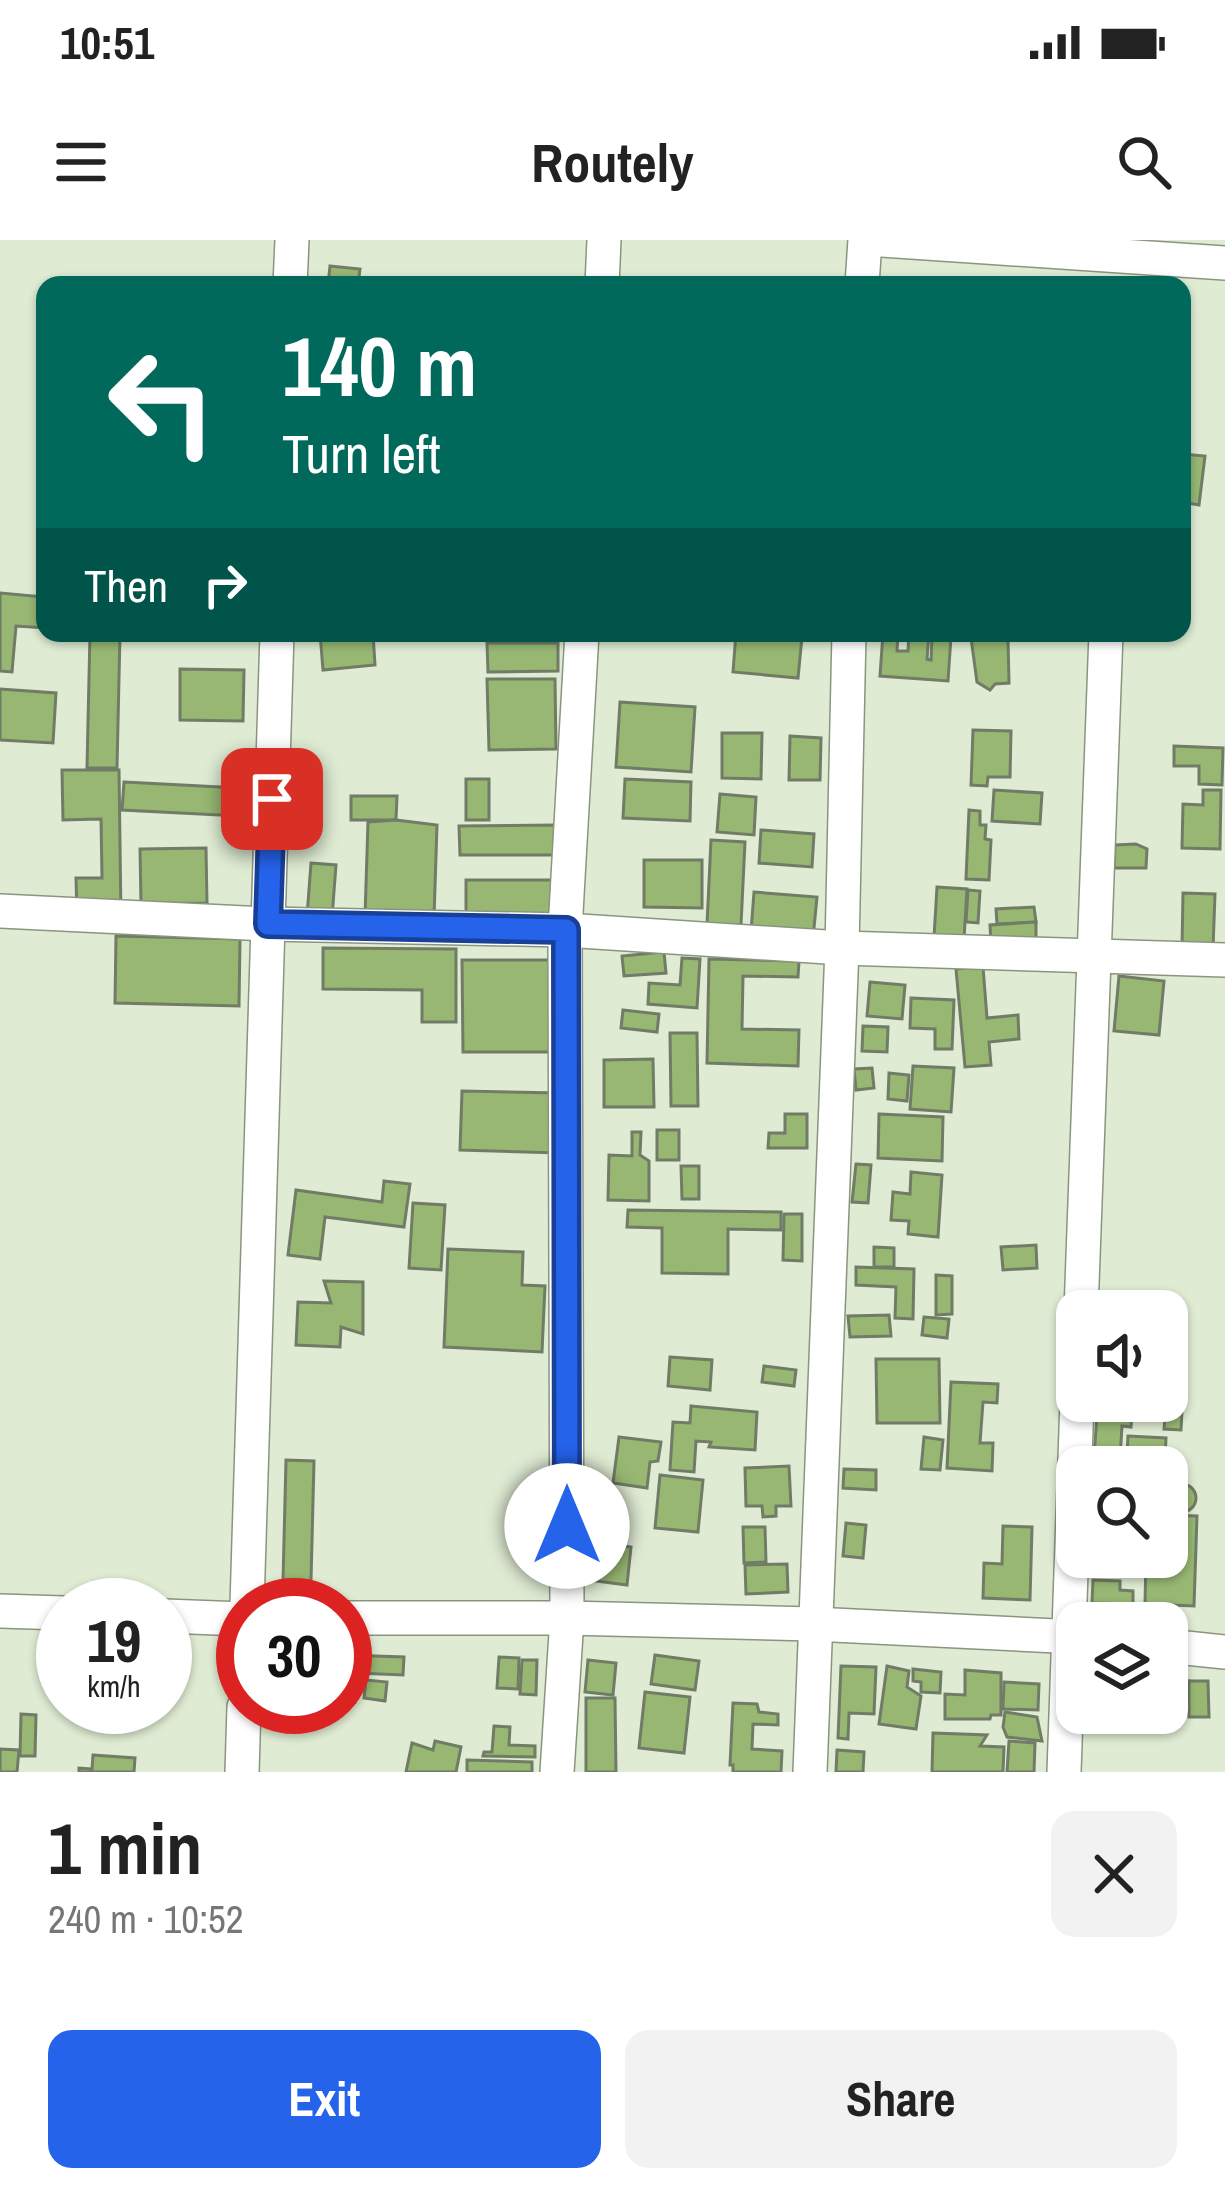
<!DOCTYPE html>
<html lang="en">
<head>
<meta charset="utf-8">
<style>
  :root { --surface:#fff; --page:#f2f2f2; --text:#222; --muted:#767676; --accent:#2563eb }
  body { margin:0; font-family:"Archivo Narrow",sans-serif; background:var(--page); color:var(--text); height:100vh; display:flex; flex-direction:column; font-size:45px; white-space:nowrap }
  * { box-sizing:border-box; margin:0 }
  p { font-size:39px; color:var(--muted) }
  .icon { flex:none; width:66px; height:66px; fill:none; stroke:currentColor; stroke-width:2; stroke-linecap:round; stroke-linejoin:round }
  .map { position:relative; height:1532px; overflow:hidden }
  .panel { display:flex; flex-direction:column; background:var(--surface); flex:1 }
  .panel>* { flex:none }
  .top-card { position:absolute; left:36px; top:36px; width:1155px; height:366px; border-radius:24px; box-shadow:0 3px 9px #0004; background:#00695c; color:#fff; overflow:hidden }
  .fabs { position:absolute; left:1056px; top:1050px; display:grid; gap:24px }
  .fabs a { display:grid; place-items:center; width:132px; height:132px; border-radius:24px; background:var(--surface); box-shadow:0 3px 9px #0004; font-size:60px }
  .speed { position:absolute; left:36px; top:1338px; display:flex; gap:24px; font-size:60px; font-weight:700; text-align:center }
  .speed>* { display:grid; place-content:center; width:156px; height:156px; border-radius:50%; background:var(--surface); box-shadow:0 3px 9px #0004; line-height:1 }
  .speed small { font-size:30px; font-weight:400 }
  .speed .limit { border:18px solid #d22; background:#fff; color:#111 }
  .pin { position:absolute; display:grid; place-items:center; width:102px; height:102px; color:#fff; margin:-51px; border-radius:24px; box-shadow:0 6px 18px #0006 }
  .me { position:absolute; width:132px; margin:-66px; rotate:0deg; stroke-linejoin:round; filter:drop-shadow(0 0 9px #0008) }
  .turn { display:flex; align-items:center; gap:42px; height:252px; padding:0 48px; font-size:54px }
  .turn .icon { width:156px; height:156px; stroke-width:2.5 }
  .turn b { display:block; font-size:84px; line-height:102px }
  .then { display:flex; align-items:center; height:114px; padding:0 48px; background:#0003; gap:24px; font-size:45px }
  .round { display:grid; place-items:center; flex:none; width:126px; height:126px; border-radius:24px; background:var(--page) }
  .summary { display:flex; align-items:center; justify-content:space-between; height:204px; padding:0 48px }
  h1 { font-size:72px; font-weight:800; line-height:90px }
  .primary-button { display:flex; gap:24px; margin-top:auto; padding:24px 48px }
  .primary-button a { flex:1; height:138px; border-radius:24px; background:var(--accent); color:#fff; font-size:48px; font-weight:800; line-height:138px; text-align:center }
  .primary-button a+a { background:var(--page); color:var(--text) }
  .status { display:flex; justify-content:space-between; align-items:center; height:84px; padding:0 60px; background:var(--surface); direction:ltr }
  .status svg { height:33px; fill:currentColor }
  header { display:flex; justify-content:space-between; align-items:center; height:156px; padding:0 48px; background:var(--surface); font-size:54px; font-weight:800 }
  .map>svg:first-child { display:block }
  .building { fill:#97b773; stroke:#717c66; stroke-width:3 }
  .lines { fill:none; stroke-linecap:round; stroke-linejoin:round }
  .minor-casing { stroke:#8a957f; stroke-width:36 }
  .minor { stroke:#fff; stroke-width:33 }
  .route-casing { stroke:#184099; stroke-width:30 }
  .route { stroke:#2563eb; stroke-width:21 }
</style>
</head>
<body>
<div class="status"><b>10:51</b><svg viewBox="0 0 49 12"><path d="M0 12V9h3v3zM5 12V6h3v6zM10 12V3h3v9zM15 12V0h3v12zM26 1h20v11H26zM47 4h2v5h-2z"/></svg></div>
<header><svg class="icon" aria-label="menu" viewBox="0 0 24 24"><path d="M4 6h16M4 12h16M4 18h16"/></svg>Routely<svg class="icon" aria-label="search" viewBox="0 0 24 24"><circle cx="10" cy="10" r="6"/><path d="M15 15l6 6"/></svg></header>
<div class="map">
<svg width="1225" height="1532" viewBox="0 0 1225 1532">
  <rect width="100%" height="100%" fill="#dfebd3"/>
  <g class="building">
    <polygon points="330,26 360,29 358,45 328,45"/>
    <polygon points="1182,214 1205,216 1199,265 1182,262"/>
    <polygon points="0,353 45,357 45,388 16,386 12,432 0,431"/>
    <polygon points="90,393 120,393 117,528 87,528"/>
    <polygon points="320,393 373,393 375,425 323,430"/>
    <polygon points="736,393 802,397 798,438 733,432"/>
    <polygon points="883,393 898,393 897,411 908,411 909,393 929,394 927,419 931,420 932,396 951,397 948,441 880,436"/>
    <polygon points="971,398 1008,399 1009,443 995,444 990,450 977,442"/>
    <polygon points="487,403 558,403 558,431 488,432"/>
    <polygon points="180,429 244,430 243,481 180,480"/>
    <polygon points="487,439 555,439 556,509 489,510"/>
    <polygon points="0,449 56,453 53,503 0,500"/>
    <polygon points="620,462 695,467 691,532 616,527"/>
    <polygon points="973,490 1011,491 1010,537 988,537 987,546 971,545"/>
    <polygon points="722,493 762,493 761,539 722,538"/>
    <polygon points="790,496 821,498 820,540 789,540"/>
    <polygon points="1174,506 1223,508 1222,545 1199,544 1199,526 1174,526"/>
    <polygon points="296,516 316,518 313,559 293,557"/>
    <polygon points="62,530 119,530 121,677 77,678 76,638 102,638 101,579 63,580"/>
    <rect x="466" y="539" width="23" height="41"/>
    <polygon points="625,539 691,542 690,581 623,578"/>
    <polygon points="124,542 239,548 238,576 122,570"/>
    <polygon points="994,550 1042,553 1040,584 992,581"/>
    <polygon points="1203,550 1221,550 1220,609 1182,608 1183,564 1203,565"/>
    <polygon points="720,554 756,557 754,595 717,592"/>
    <polygon points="351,556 397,556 396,580 351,580"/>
    <polygon points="969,570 980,571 980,585 986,585 985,599 991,600 989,640 966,639"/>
    <polygon points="396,580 437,585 434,678 365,676 368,582"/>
    <polygon points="556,585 556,615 460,615 459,586"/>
    <polygon points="761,590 814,594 812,627 759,623"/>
    <polygon points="711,600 745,602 741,685 707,684"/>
    <polygon points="1136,604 1147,609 1146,628 1114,628 1115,605"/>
    <polygon points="206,608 207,663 141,664 140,609"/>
    <polygon points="644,620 702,620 702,668 644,667"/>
    <polygon points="311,623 336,625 332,678 307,676"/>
    <polygon points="466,640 558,640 557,683 466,682"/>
    <polygon points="937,647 967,649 964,699 934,697"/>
    <polygon points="968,650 980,651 978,683 966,682"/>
    <polygon points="754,652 817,657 813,698 751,692"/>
    <polygon points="1183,653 1215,654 1213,709 1182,708"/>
    <polygon points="1034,667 1036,682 997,684 996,669"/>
    <polygon points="1036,682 1036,700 991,703 990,685"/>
    <polygon points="116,696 240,699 239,766 115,763"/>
    <polygon points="323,708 456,709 456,782 422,782 422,750 323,749"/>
    <polygon points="664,712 666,733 624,736 622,716"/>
    <polygon points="682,718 700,719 697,768 648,764 649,743 680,745"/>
    <polygon points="709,719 799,721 798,737 743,736 742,789 799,790 798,826 707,823"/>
    <polygon points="462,720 556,720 556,812 463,812"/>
    <polygon points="983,727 987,778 1018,775 1019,799 989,802 991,825 965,827 956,729"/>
    <polygon points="1119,736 1164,741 1159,795 1114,791"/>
    <polygon points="870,742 905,745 902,779 867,776"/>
    <polygon points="911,758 954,760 952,809 935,809 935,789 910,788"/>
    <polygon points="623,770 659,774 657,792 621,788"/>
    <polygon points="863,786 888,787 887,812 862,811"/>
    <polygon points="670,793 697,793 698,866 671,866"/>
    <polygon points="653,819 654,867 604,867 604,820"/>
    <polygon points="913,826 954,828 951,872 910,869"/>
    <polygon points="872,828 874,848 856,850 854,829"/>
    <polygon points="889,833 909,835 907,861 888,859"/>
    <polygon points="462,851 559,853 558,913 460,910"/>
    <polygon points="785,874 807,874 807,908 768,908 769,893 785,893"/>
    <polygon points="879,874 943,877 942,921 878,918"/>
    <rect x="657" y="890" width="22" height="30"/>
    <polygon points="632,892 641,892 640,915 649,921 649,961 608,960 609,915 632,916"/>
    <polygon points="856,924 871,925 868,963 852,962"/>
    <polygon points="681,926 699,926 699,959 682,959"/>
    <polygon points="911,932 942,935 938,997 908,994 909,981 891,980 893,952 910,954"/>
    <polygon points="384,941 410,944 404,987 325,977 320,1019 288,1015 296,950 382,962"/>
    <polygon points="413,963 445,965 441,1030 409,1028"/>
    <polygon points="628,970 781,972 781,990 728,989 728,1034 662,1033 662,988 627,987"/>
    <polygon points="784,974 802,974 802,1021 783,1020"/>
    <polygon points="1036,1005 1037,1028 1003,1030 1001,1007"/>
    <polygon points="874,1007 894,1008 894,1027 874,1027"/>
    <polygon points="448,1009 523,1012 522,1045 545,1046 542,1112 444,1107"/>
    <polygon points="856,1027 914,1029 913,1079 895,1078 896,1047 856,1045"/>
    <polygon points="936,1035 952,1036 952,1074 936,1075"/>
    <polygon points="324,1041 363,1042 363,1094 341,1087 340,1107 296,1105 298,1062 331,1063"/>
    <polygon points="889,1075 891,1096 850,1097 848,1076"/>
    <polygon points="924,1077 949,1079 947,1098 922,1095"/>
    <polygon points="670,1117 712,1120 710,1150 668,1146"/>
    <polygon points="876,1119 939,1119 940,1183 877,1183"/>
    <polygon points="764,1126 796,1130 794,1146 762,1142"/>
    <polygon points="951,1142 998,1144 997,1163 983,1162 980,1203 993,1203 992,1231 947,1228"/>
    <polygon points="1167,1152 1183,1153 1181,1190 1164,1189"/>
    <polygon points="1098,1161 1133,1161 1131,1187 1122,1186 1120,1219 1094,1217"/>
    <polygon points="691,1166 757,1172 755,1210 709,1207 711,1202 696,1201 694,1232 670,1230 673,1182 690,1183"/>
    <polygon points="1128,1196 1166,1198 1165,1219 1127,1217"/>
    <polygon points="619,1197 661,1202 658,1221 650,1222 647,1248 613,1243"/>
    <polygon points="924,1197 943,1200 940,1230 921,1229"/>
    <polygon points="286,1220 314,1221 311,1341 283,1341"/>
    <polygon points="789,1226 791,1266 776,1266 776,1276 763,1277 762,1266 746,1266 745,1228"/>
    <polygon points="844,1229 876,1230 876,1250 843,1248"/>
    <polygon points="660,1235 703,1240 698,1292 655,1288"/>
    <circle cx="1182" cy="1258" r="14"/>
    <polygon points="1167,1275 1197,1276 1194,1366 1145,1364 1146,1317 1167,1317"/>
    <polygon points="846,1283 866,1285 863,1318 843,1316"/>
    <polygon points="1003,1286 1032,1287 1030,1360 983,1358 984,1323 1002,1324"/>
    <polygon points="743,1287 765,1287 766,1322 744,1323"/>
    <polygon points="601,1303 631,1307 627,1345 596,1341"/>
    <polygon points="787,1324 788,1352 746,1354 745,1325"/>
    <polygon points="1093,1340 1120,1341 1120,1350 1133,1351 1133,1364 1092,1363"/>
    <polygon points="345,1415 404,1417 403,1435 356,1433 355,1462 345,1461"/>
    <polygon points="655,1415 699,1421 695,1450 651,1444"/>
    <polygon points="499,1417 519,1418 518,1449 497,1448"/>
    <polygon points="522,1420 537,1420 536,1455 520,1454"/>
    <polygon points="588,1420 616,1423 613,1455 585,1452"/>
    <polygon points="841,1426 876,1427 874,1474 849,1473 848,1499 838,1498"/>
    <polygon points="887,1426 909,1431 907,1447 921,1456 916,1489 879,1484"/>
    <polygon points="913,1429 941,1432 940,1453 921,1452 921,1442 913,1441"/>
    <polygon points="965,1430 1001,1433 1001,1475 991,1475 990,1479 945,1479 945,1454 965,1455"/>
    <polygon points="366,1440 387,1442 385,1461 364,1458"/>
    <polygon points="1171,1441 1189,1441 1189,1474 1169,1474"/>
    <polygon points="1189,1441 1208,1441 1209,1477 1189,1477"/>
    <polygon points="1004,1442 1039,1444 1038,1470 1003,1469"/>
    <polygon points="645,1452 690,1457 684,1513 639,1508"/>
    <polygon points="586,1458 615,1458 616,1532 586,1532"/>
    <polygon points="733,1463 757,1464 759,1472 778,1474 778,1485 753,1484 752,1509 782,1511 781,1532 733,1532 733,1525 730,1525"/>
    <polygon points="1005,1472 1037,1477 1042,1501 1007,1497 1003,1487"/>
    <polygon points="21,1474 36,1475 35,1516 20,1516"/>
    <polygon points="494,1486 510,1487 509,1505 535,1506 535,1517 483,1516 484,1512 492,1512"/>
    <polygon points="933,1493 987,1495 980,1506 1004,1507 1003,1532 932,1532"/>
    <polygon points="435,1501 461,1507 456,1532 406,1532 412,1503 433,1510"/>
    <polygon points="1009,1501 1035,1503 1034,1532 1007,1532"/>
    <polygon points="0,1509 19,1510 17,1532 0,1532"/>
    <polygon points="837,1510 864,1512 863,1532 836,1532"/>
    <polygon points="93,1515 135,1518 134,1532 79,1532 79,1528 92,1529"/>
    <polygon points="467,1520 532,1522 532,1532 467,1532"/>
  </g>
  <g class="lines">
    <g class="minor-casing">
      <g id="minor">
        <polyline points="882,0 1225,23"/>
        <polyline points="290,45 292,0"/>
        <polyline points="602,45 604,0"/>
        <polyline points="862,45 865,0"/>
        <polyline points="0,671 268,684 565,690 842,708 1225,720"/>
        <polyline points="1081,1071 1106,393"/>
        <polyline points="247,1365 277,393"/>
        <polyline points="0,1371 63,1373"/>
        <polyline points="165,1376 243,1379"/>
        <polyline points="345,1378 567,1378 813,1384 1077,1397"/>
        <polyline points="1167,1406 1225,1412"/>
        <polyline points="242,1532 244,1467"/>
        <polyline points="557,1532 567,1378 565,690 582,393"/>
        <polyline points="810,1532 842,708 849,393"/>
        <polyline points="1064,1532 1077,1161"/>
      </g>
    </g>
    <use href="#minor" class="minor"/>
  </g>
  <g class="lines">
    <g class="route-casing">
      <polyline id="route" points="272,559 268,684 566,690 567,1286"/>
    </g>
    <use href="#route" class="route"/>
  </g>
</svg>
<div class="fabs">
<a><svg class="icon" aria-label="sound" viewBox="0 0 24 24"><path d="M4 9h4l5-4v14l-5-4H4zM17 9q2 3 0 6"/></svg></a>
<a><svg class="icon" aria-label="search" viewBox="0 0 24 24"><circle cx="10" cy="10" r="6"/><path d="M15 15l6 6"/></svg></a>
<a><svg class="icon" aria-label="layers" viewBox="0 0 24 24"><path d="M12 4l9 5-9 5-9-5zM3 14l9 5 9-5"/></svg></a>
</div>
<div class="speed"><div>19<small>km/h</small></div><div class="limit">30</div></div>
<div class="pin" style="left:272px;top:559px;background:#d93025"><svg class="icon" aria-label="arrive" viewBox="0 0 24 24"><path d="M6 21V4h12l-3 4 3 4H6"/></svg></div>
<svg class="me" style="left:567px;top:1286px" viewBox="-20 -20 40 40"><circle r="19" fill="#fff"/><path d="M0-13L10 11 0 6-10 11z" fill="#2563eb"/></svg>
<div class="top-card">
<div class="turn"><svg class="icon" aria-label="left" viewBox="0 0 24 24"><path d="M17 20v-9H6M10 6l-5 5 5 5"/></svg><div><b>140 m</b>Turn left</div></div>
<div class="then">Then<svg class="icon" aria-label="right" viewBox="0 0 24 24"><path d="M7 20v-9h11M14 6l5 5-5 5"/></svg></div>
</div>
</div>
<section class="panel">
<div class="summary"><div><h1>1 min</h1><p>240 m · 10:52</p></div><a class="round"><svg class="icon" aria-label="close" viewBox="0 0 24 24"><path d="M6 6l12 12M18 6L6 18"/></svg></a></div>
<div class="primary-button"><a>Exit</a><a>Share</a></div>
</section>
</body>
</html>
